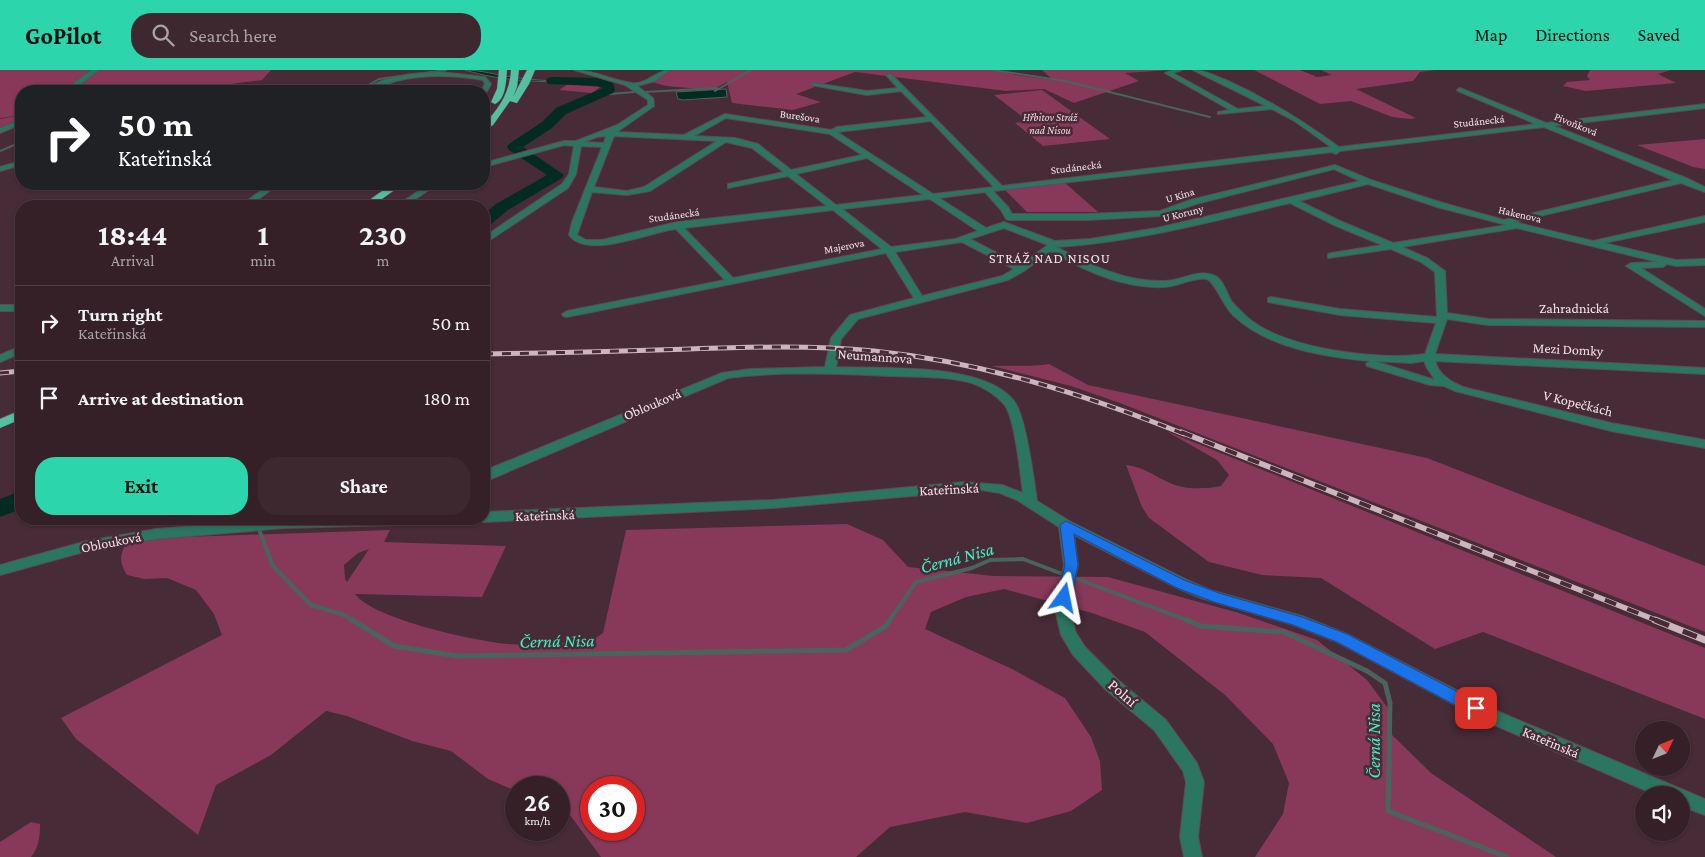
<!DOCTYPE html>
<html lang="en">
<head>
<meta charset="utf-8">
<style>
  :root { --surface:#352028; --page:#3d2830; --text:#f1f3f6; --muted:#aaa3a8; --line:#4f3e45; --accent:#2cd5ab }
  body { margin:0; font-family:"Crimson Pro",serif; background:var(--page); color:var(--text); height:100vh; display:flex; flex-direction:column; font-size:19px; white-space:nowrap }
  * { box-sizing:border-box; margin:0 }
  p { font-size:16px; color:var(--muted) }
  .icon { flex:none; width:28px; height:28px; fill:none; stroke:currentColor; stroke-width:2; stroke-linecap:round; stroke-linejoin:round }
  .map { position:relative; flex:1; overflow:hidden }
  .sheet { position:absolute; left:15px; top:130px; width:475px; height:325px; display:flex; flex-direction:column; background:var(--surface); border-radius:20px; box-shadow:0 1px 4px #0004,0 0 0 1px var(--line) }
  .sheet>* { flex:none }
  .top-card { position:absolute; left:15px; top:15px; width:475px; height:105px; border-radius:20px; box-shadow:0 1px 4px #0004,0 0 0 1px var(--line); background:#202124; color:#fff; overflow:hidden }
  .needle { width:32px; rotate:47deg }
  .fabs { position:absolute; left:1635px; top:651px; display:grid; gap:10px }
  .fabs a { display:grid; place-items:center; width:55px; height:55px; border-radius:50%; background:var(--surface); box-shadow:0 1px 4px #0004,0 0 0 1px var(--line); font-size:25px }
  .speed { position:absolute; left:505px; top:706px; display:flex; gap:10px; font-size:25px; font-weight:700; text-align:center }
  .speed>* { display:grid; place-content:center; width:65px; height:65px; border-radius:50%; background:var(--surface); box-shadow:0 1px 4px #0004,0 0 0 1px var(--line); line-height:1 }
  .speed small { font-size:12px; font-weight:400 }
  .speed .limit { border:8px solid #d22; background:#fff; color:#111 }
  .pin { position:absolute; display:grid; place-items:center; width:42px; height:42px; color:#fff; margin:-21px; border-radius:10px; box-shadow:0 2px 8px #0006 }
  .me { position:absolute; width:55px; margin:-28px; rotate:12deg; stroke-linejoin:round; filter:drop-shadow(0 0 4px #0008) }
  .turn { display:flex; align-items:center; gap:18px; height:105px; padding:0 20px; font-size:22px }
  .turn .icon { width:65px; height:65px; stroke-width:2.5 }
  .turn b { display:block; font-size:35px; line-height:42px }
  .eta { display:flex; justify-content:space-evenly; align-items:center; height:85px; text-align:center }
  .eta b { font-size:30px; font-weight:700; line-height:35px }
  .cta { display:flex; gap:10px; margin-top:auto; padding:10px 20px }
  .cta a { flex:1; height:58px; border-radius:20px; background:var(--accent); color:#111; font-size:20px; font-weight:700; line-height:58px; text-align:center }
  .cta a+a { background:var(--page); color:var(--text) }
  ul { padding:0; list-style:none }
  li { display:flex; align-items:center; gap:15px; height:75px; padding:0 20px; border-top:1px solid var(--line) }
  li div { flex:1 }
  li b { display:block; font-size:19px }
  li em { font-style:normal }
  header { display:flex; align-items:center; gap:30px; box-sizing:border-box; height:70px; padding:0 25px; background:var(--accent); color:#111 }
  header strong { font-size:24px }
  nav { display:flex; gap:28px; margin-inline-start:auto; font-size:18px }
  .search { width:350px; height:45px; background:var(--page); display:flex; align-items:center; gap:12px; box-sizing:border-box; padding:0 18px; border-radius:20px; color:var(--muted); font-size:19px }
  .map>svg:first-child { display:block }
  .green { fill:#88395a; fill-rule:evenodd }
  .water { fill:#022c21; stroke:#4b635d }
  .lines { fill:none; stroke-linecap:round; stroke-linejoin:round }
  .stream-far2 { stroke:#4b635d; stroke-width:2 }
  .stream-far1 { stroke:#4b635d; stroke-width:4 }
  .stream { stroke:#4b635d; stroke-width:5 }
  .river { fill:#022c21; fill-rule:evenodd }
  .minor-casing { stroke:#634853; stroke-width:2 }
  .highway-casing { stroke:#634853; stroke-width:1 }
  .minor { fill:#2a7660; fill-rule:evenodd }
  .highway { fill:#55c0a1; fill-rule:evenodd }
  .rail-far2-casing { stroke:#cbb6bd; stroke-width:5 }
  .rail-far1-casing { stroke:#cbb6bd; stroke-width:5.5 }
  .rail-casing { stroke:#cbb6bd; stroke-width:7 }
  .rail-far2 { stroke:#472b36; stroke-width:3; stroke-dasharray:9; stroke-linecap:butt }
  .rail-far1 { stroke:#472b36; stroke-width:4; stroke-dasharray:12; stroke-linecap:butt }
  .rail { stroke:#472b36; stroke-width:5; stroke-dasharray:15; stroke-linecap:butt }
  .route { fill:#1a73e8; stroke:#114b97 }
  .labels { text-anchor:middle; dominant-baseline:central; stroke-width:5; stroke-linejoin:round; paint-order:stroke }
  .far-street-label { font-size:11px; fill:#f6e3e9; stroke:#472b36 }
  .far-park-label { font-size:11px; font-style:italic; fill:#f0d7df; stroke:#472b36 }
  .far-quarter-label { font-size:14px; letter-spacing:1px; fill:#f6e3e9; stroke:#472b36 }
  .street-label { font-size:14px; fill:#f6e3e9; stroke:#472b36 }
  .near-street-label { font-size:16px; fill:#f6e3e9; stroke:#472b36 }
  .near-water-label { font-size:18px; font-style:italic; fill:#3fefc2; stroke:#472b36 }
</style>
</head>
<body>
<header>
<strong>GoPilot</strong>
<div class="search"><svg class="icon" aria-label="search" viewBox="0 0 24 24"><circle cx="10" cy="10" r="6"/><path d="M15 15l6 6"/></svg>Search here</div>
<nav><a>Map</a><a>Directions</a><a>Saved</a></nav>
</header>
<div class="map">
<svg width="1705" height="787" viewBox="0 0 1705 787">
  <rect width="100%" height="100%" fill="#472b36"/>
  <g class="green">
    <polygon points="0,0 271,0 262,10 176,21 21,21 21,45 16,46 21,47 21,51 0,59 0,49 16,46 0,48"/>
    <polygon points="671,0 996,0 1016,5 1053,10 1042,0 1171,0 1125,3 1139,11 1074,33 1044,19 1006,21 855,2 796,24 821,32 793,40 732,33 727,12 712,20 666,16 652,12"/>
    <polygon points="1254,0 1300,0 1317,7 1332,5 1321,0 1435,0 1420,2 1413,11 1356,19 1416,48 1411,49 1392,47 1351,31 1320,34"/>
    <polygon points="1590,0 1671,0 1658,4 1676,13 1586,21 1563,16 1567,12 1590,10 1587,6"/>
    <polygon points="568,14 600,17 592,23 559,20"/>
    <polygon points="1042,20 1110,69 1043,76 1015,53 1028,51 994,25"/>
    <polygon points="1705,69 1705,99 1693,97 1637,75"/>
    <polygon points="1064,112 1098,142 1027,142 1005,120"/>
    <path d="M1049 294 1088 315 1427 388 1705 496V562L1120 333 1071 316 992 296C1012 295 1030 297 1049 294Z"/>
    <path d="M1166 361 1705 578V649L1483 562 1435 579 1321 508 1262 505 1209 492 1149 448 1142 437 1126 395C1147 398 1152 405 1170 413 1184 420 1206 419 1221 416L1229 405 1217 390Z"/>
    <path d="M847 454 883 470 908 497 994 506 1108 507 1239 543 1317 570 1367 610 1390 641 1389 662 1431 703 1556 787H1255L1283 744 1289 713 1273 674 1225 625 1145 562 1092 543 1004 519 966 527 931 542 925 559 1012 599 1065 628 1091 667 1100 691 1102 720 1071 741 1027 753 965 742 890 757 856 787H601L567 741 559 738V718H516V721L488 709 451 681 412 671 347 646 326 641 271 685 216 715 198 765 76 669 61 648 222 565 214 544 196 520 167 508 145 509 127 505C120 494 119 487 125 475L156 468 390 460 384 472 506 476 482 527 355 524C373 549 478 572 509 574 537 576 566 572 593 570L603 563 626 460ZM369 479 347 512 345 509 344 495 358 483ZM591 718H634V760H591Z"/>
    <path d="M31 752 40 754C40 765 39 778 31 787H0V772Z"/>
  </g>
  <g class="water">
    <path d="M465 0C481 0 496 5 512 7 536 11 560 11 584 12 543 12 504 12 465 0Z"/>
    <polygon points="726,19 727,27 683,30 678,29 676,22"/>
  </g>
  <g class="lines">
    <g class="stream-far2">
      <polyline points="993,0 1065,11 1210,47"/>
      <polyline points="417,4 446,0"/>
      <polyline points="358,21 379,9 400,6"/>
      <polyline points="715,21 751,0"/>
      <polyline points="645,22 717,18"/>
      <polyline points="597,25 634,22"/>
      <polyline points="0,81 21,72"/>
    </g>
    <g class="stream-far1">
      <polyline points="255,449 273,496 311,535 344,545 354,551"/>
      <polyline points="1072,507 1189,551"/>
      <polyline points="889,551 916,512 972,498 990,490 1023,489 1065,505"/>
    </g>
    <g class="stream">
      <polyline points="352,550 394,576 457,586 846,580 886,556 890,550"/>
      <polyline points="1186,550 1201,556 1284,562 1367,601 1385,613 1390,633 1388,741 1507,787"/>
    </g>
    <g class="river">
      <polygon points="552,7 598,8 613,13 615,20 613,23 566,44 552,58 523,77 564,105 562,108 508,140 490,155 484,157 484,144 496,134 547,105 509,80 507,77 509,74 542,52 556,38 603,18 597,16 548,14 546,11 548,8"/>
      <polygon points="21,421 21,439 0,447 0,429"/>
    </g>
    <g class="minor-casing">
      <g id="minor">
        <polygon points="92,0 99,0 72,21 66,21 76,11"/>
        <path d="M574 0C594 0 611 10 631 13 645 16 656 0 670 0L655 11 637 16 653 28 654 36 617 62 684 65 725 44 831 60 837 57 927 47 901 21 867 25 811 15 814 13 867 21 898 18 886 5 891 4 1002 116 1331 77 1293 50 1272 39 1218 44V42L1230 40 1165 3 1172 0H1182L1173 3 1238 39 1266 36 1193 0C1205 0 1215 6 1226 10 1266 28 1303 51 1339 77L1536 54 1458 21 1457 20 1460 18 1546 53 1705 34V38L1554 56 1686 108 1705 117V122L1681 113 1514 152 1593 171 1705 146V152L1604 173 1676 190 1705 189V195L1676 196 1667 194 1663 197 1641 198 1705 239V246L1626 196 1631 193 1658 192 1517 158 1402 177 1427 188 1445 201 1447 243 1488 249 1705 251V257L1488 255 1447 249 1435 284 1705 298V304L1435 291C1439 305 1450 311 1463 317L1611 353 1705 370V378L1611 361 1455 321 1444 316 1430 315 1367 296 1366 294 1370 291C1325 287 1268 278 1234 246 1223 236 1217 215 1207 209 1192 207 1180 216 1165 217 1125 219 1084 201 1051 181L1024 201 1008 210 858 249 841 269 836 297C882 299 984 292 1014 331 1026 346 1034 409 1037 431L1071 452 1187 510 1210 520 1302 546 1347 564 1497 641 1705 729V745L1681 736V725H1656L1485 651 1337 572 1293 555 1201 528 1177 518 1074 465 1078 495 1069 539 1076 563 1085 577 1118 610 1166 650 1197 693 1204 712 1198 767 1202 787H1184L1180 767 1186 712 1183 701 1154 660 1106 620 1073 585 1061 565 1055 539 1064 495 1059 457 1017 430 1000 423 981 420 773 438 484 452 479 450 478 449H484V442L773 430 964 412 1002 415 1023 423C1020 403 1015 347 1004 334 996 325 983 317 972 313 946 306 918 307 892 306 838 304 782 301 728 308L484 412V402L486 400 722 303 750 299 825 297 831 268 850 245 914 228 886 183 567 247 563 246 562 244 567 241 725 210 676 159C649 162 587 190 569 165L572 152 602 77 581 76 576 104 568 118 484 174V167L562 114 569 104 574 76 564 75 484 97V93L564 71H576L617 55 648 35V30L625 15ZM726 48 830 64 862 85 791 100 758 74 735 68 694 66ZM931 51 994 117 933 124 837 62ZM1544 57 1673 110 1504 150 1443 133 1371 110 1335 95 1190 130 1160 141 1086 144H1012L1008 137 993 121 1332 82 1336 84 1340 81ZM606 66 604 73 584 72 597 67ZM614 66 717 71 644 117 627 121 594 117ZM726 72 752 78 784 102 728 114V118L788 106 827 136 677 152 602 170H586L577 165 592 122 627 125 650 121ZM867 88 923 125 836 135 796 104ZM1334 99 1360 111 1157 158 1090 169 1055 171 1004 152 986 158 939 128 985 122 1001 140 1006 149 1009 150H1086L1161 146 1196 134ZM1368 114 1437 137 1507 155 1393 173 1340 151 1299 131ZM930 129 978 161 955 169 891 177 842 139ZM1290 133 1334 155 1382 175 1331 183 1328 184V188L1391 179 1421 192 1435 202 1437 247 1340 239 1271 227 1268 228V232L1340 245 1436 253 1425 284C1379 291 1285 279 1248 248 1243 243 1237 238 1232 232 1226 223 1224 209 1213 205 1196 199 1181 211 1164 211 1126 212 1089 195 1057 177 1136 172 1213 151 1290 133ZM833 140 882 179 733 208 684 158ZM1004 158 1048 175 1020 195 970 169ZM962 172 1014 199 1002 206 922 226 895 182ZM1374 291 1411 293 1424 291 1427 298 1435 310Z"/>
        <path d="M440 2 485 7 491 14 486 23 484 24V21H481L485 14 483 10C454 5 425 4 396 11 385 14 374 22 363 21 383 5 415 3 440 2Z"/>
        <polygon points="21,50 21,54 0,63 0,58"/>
        <polygon points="21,91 21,95 0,101 0,97"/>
        <polygon points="270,114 279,114 249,136 240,136"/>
        <polygon points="429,114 438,114 405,136 396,136"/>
        <rect x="0" y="235" width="21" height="6"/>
        <polygon points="21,276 21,283 0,292 0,285"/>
        <polygon points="280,449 441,449 439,452 434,454 284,458 156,469 87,481 0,505 0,495 87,471 156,459"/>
      </g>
    </g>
    <g class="highway-casing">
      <g id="highway">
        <path d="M499 0H507C506 11 506 29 495 34L491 32 497 19Z"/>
        <path d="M511 0H519L517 17 513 27 527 0H535L529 14 517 33 510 31 493 55 484 61V54C499 39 510 22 511 0Z"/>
        <polygon points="392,114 403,114 372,136 361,136"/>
        <polygon points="21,340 21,349 0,358 0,349"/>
      </g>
    </g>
    <use href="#minor" class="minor"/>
    <use href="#highway" class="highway"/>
    <g class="rail-far2-casing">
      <g id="rail-far2">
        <path d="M484 284C552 283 620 281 689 279 750 277 813 275 874 281 982 292 1084 324 1184 364"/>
        <polyline points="0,303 21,301"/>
      </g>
    </g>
    <g class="rail-far1-casing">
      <polyline id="rail-far1" points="1181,362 1658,551"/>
    </g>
    <g class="rail-casing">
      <polyline id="rail" points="1655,550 1705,570"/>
    </g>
    <use href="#rail-far2" class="rail-far2"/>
    <use href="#rail-far1" class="rail-far1"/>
    <use href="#rail" class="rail"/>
  </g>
  <polygon class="route" points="1066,451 1186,511 1222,524 1302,547 1347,564 1481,634 1483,638 1481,643 1476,644 1470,643 1337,572 1293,555 1214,532 1177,518 1074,464 1078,495 1071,528 1069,531 1059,531 1057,528 1065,495 1060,455"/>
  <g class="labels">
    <g class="far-street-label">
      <text transform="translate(800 46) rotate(8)">Burešova</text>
      <text transform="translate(1479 51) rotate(-6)">Studánecká</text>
      <text transform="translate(1576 54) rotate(22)">Pivoňková</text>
      <text transform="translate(1076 97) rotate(-7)">Studánecká</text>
      <text transform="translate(1180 125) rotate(-17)">U Kina</text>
      <text transform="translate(1183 143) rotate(-14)">U Koruny</text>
      <text transform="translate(1520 144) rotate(13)">Hakenova</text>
      <text transform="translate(674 145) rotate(-8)">Studánecká</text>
      <text transform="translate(844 176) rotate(-11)">Majerova</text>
    </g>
    <g class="far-park-label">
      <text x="1050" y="47">Hřbitov Stráž<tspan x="1050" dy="13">nad Nisou</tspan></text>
    </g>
    <g class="far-quarter-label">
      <text x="1050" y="188">STRÁŽ NAD NISOU</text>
    </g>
    <g class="street-label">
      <text x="1574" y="238">Zahradnická</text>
      <text transform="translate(1568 279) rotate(3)">Mezi Domky</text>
      <text transform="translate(875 286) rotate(4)">Neumannova</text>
      <text transform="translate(1578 333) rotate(14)">V Kopečkách</text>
      <text transform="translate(652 334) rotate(-23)">Oblouková</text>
      <text transform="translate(949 419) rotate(-3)">Kateřinská</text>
      <text transform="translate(545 445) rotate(-2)">Kateřinská</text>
      <text transform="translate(111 472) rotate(-11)">Oblouková</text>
      <text transform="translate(1551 672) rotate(23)">Kateřinská</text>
    </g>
    <g class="near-street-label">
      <text transform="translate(1123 623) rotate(41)">Polní</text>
    </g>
    <g class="near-water-label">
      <text transform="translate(957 488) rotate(-15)">Černá Nisa</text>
      <text transform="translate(557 571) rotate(-1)">Černá Nisa</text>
      <text transform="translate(1374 671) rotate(-90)">Černá Nisa</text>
    </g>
  </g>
</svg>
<div class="fabs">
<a><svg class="needle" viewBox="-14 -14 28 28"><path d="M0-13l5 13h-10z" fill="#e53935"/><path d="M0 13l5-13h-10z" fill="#aaa3a8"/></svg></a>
<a><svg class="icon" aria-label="sound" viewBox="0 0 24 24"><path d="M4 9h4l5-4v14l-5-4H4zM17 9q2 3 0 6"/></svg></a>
</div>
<div class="speed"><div>26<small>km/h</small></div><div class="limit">30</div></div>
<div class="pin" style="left:1476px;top:638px;background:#d93025"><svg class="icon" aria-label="arrive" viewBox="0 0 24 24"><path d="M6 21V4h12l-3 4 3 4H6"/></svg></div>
<svg class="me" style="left:1064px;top:528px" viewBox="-20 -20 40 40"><path d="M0-17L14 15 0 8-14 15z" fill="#1a73e8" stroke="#fff" stroke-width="4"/></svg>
<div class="top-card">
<div class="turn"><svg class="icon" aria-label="right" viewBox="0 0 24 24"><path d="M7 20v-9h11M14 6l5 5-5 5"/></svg><div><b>50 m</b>Kateřinská</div></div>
</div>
<section class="sheet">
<div class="eta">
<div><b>18:44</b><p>Arrival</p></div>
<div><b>1</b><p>min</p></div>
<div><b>230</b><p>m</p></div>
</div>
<ul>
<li><svg class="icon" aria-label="right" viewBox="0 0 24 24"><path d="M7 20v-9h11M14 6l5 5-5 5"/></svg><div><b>Turn right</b><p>Kateřinská</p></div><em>50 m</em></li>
<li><svg class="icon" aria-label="arrive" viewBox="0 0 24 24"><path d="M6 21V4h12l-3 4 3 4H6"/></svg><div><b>Arrive at destination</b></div><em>180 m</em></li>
</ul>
<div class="cta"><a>Exit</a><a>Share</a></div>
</section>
</div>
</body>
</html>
